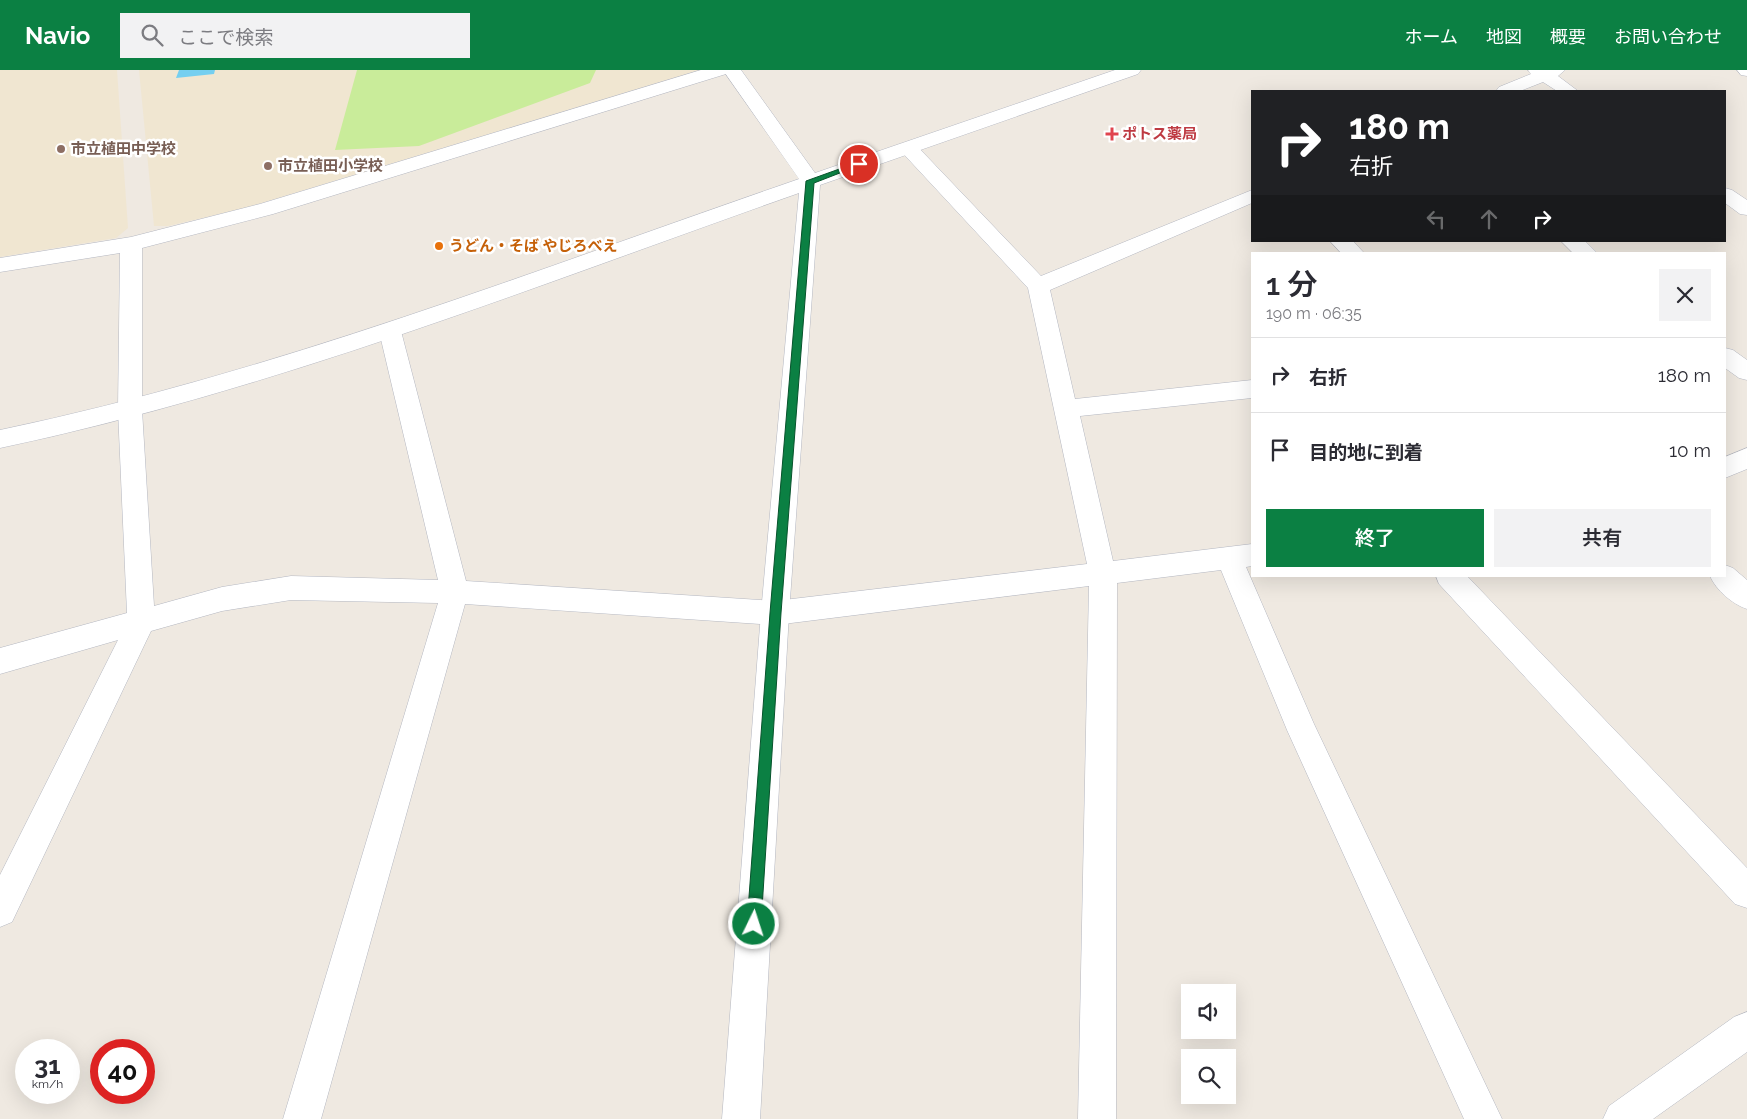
<!DOCTYPE html>
<html lang="ja">
<head>
<meta charset="utf-8">
<style>
  :root { --surface:#fff; --page:#f2f2f3; --text:#2b2b33; --muted:#7c7c81; --line:#e1e1e2; --accent:#0b8043 }
  body { margin:0; font-family:Raleway,"Noto Sans JP",sans-serif; background:var(--page); color:var(--text); height:100vh; display:flex; flex-direction:column; font-size:19px; white-space:nowrap }
  * { box-sizing:border-box; margin:0 }
  p { font-size:16px; color:var(--muted) }
  .icon { flex:none; width:28px; height:28px; fill:none; stroke:currentColor; stroke-width:2; stroke-linecap:round; stroke-linejoin:round }
  .map { position:relative; flex:1; overflow:hidden }
  .panel { position:absolute; left:1251px; top:182px; width:475px; height:325px; display:flex; flex-direction:column; background:var(--surface); border-radius:0px; box-shadow:0 5px 20px #0002 }
  .panel>* { flex:none }
  .hud { position:absolute; left:1251px; top:20px; width:475px; height:152px; border-radius:0px; box-shadow:0 5px 20px #0002; background:#202124; color:#fff; overflow:hidden }
  .fabs { position:absolute; left:1181px; top:914px; display:grid; gap:10px }
  .fabs a { display:grid; place-items:center; width:55px; height:55px; border-radius:0px; background:var(--surface); box-shadow:0 5px 20px #0002; font-size:25px }
  .speed { position:absolute; left:15px; top:969px; display:flex; gap:10px; font-size:25px; font-weight:700; text-align:center }
  .speed>* { display:grid; place-content:center; width:65px; height:65px; border-radius:50%; background:var(--surface); box-shadow:0 5px 20px #0002; line-height:1 }
  .speed small { font-size:12px; font-weight:400 }
  .speed .limit { border:8px solid #d22; background:#fff; color:#111 }
  .pin { position:absolute; display:grid; place-items:center; width:42px; height:42px; color:#fff; margin:-21px; border:2px solid #fff; border-radius:50%; box-shadow:0 1px 5px #0007 }
  .me { position:absolute; width:55px; margin:-28px; rotate:4deg; stroke-linejoin:round; filter:drop-shadow(0 0 4px #0008) }
  .turn { display:flex; align-items:center; gap:18px; height:105px; padding:0 15px; font-size:22px }
  .turn .icon { width:65px; height:65px; stroke-width:2.5 }
  .turn b { display:block; font-size:35px; line-height:42px }
  .lanes { display:flex; align-items:center; height:48px; padding:0 15px; background:#0003; justify-content:center; gap:25px; direction:ltr }
  .lanes .off { opacity:.35 }
  .round { display:grid; place-items:center; flex:none; width:52px; height:52px; border-radius:0px; background:var(--page) }
  .head { display:flex; align-items:center; justify-content:space-between; height:85px; padding:0 15px }
  h1 { font-size:30px; font-weight:600; line-height:38px }
  .primary-button { display:flex; gap:10px; margin-top:auto; padding:10px 15px }
  .primary-button a { flex:1; height:58px; border-radius:0px; background:var(--accent); color:#fff; font-size:20px; font-weight:600; line-height:58px; text-align:center }
  .primary-button a+a { background:var(--page); color:var(--text) }
  ul { padding:0; list-style:none }
  li { display:flex; align-items:center; gap:15px; height:75px; padding:0 15px; border-top:1px solid var(--line) }
  li div { flex:1 }
  li b { display:block; font-size:19px }
  li em { font-style:normal }
  header { display:flex; align-items:center; gap:30px; box-sizing:border-box; height:70px; padding:0 25px; background:var(--accent); color:#fff }
  header strong { font-size:24px }
  nav { display:flex; gap:28px; margin-inline-start:auto; font-size:18px }
  .search { width:350px; height:45px; background:var(--page); display:flex; align-items:center; gap:12px; box-sizing:border-box; padding:0 18px; border-radius:0px; color:var(--muted); font-size:19px }
  .map>svg:first-child { display:block }
  .education { fill:#f0e6d1 }
  .pitch { fill:#c9ec9a }
  .water { fill:#75cff0 }
  .lines { fill:none; stroke-linecap:round; stroke-linejoin:round }
  .minor-casing { stroke:#b4b7c1; stroke-width:1 }
  .tertiary-casing { stroke:#b4b7c1; stroke-width:1 }
  .minor { fill:#fff; fill-rule:evenodd }
  .tertiary { fill:#fff; fill-rule:evenodd }
  .route { fill:#0b8043; stroke:#07532c }
  .health-dot { fill:#e0444e; stroke:#fff; stroke-width:2 }
  .education-dot { fill:#8d6e63; stroke:#fff; stroke-width:2 }
  .food-dot { fill:#e8710a; stroke:#fff; stroke-width:2 }
  .labels { text-anchor:middle; dominant-baseline:central; stroke-width:5; stroke-linejoin:round; paint-order:stroke }
  .far-health-label { font-size:15px; font-weight:bold; fill:#be3a42; stroke:#fff; text-anchor:start }
  .far-education-label { font-size:15px; font-weight:bold; fill:#785e54; stroke:#fff; text-anchor:start }
  .far-food-label { font-size:15px; font-weight:bold; fill:#c56008; stroke:#fff; text-anchor:start }
</style>
</head>
<body>
<header>
<strong>Navio</strong>
<div class="search"><svg class="icon" aria-label="search" viewBox="0 0 24 24"><circle cx="10" cy="10" r="6"/><path d="M15 15l6 6"/></svg>ここで検索</div>
<nav><a>ホーム</a><a>地図</a><a>概要</a><a>お問い合わせ</a></nav>
</header>
<div class="map">
<svg width="1747" height="1049" viewBox="0 0 1747 1049">
  <rect width="100%" height="100%" fill="#efe9e1"/>
  <g class="education">
    <polygon points="0,0 117,0 128,158 116,168 0,187"/>
    <polygon points="139,0 700,0 245,138 168,156 154,156"/>
  </g>
  <polygon class="pitch" points="357,0 596,0 590,13 419,76 335,80"/>
  <polygon class="water" points="179,0 215,0 214,4 176,8"/>
  <g class="lines">
    <g class="minor-casing">
      <g id="minor">
        <polygon points="701,0 729,0 726,4 273,144 142,178 142,340 154,536 222,517 291,506 438,510 379,261 382,255 390,253 398,255 401,261 466,511 775,531 1087,494 1028,218 898,78 901,74 915,74 1041,206 1252,120 1252,133 1050,220 1075,329 1252,310 1252,328 1080,346 1113,491 1252,474 1252,496 1246,497 1314,654 1502,1049 1464,1049 1287,660 1221,500 1117,513 1116,1049 1078,1049 1089,516 775,555 465,534 321,1049 283,1049 438,533 291,530 222,541 151,561 12,852 0,857 0,805 118,570 0,604 0,578 127,543 118,340 120,183 0,202 0,188 131,167 260,134"/>
        <polygon points="1528,0 1565,0 1558,6 1578,21 1557,21 1543,12 1520,21 1496,21 1499,17 1531,4"/>
        <polygon points="1737,0 1747,0 1747,6 1741,5"/>
        <polygon points="1725,118 1732,120 1747,130 1747,145 1740,144 1725,133"/>
        <polygon points="1330,171 1353,171 1365,184 1342,184"/>
        <polygon points="1561,171 1585,171 1598,184 1574,184"/>
        <polygon points="1725,278 1733,280 1747,290 1747,310 1739,308 1725,298"/>
        <polygon points="1747,378 1747,399 1725,408 1725,387"/>
        <path d="M1725 495 1733 498 1747 510V539C1732 534 1716 520 1710 506H1725Z"/>
        <polygon points="1436,506 1467,506 1747,798 1747,838 1735,834 1439,514"/>
        <polygon points="1747,942 1747,982 1653,1049 1603,1049 1609,1036 1734,947"/>
      </g>
    </g>
    <g class="tertiary-casing">
      <path id="tertiary" d="M723 0H741L815 103 1115 0H1141L1138 4 820 115 789 543 760 1049H722L761 543 799 123C535 216 275 320 0 378V360C274 303 535 200 799 109Z"/>
    </g>
    <use href="#minor" class="minor"/>
    <use href="#tertiary" class="tertiary"/>
  </g>
  <polygon class="route" points="856,93 863,94 814,113 781,543 761,854 759,859 754,861 749,859 747,854 770,543 806,111"/>
  <path class="health-dot" d="M1109.5 56.5h5v5h5v5h-5v5h-5v-5h-5v-5h5z"/>
  <g class="education-dot">
    <circle cx="61" cy="79" r="5"/>
    <circle cx="268" cy="96" r="5"/>
  </g>
  <circle class="food-dot" cx="439" cy="176" r="5"/>
  <g class="labels">
    <g class="far-health-label">
      <text x="1122" y="64">ポトス薬局</text>
    </g>
    <g class="far-education-label">
      <text x="71" y="79">市立植田中学校</text>
      <text x="278" y="96">市立植田小学校</text>
    </g>
    <g class="far-food-label">
      <text x="449" y="176">うどん・そば やじろべえ</text>
    </g>
  </g>
</svg>
<div class="fabs">
<a><svg class="icon" aria-label="sound" viewBox="0 0 24 24"><path d="M4 9h4l5-4v14l-5-4H4zM17 9q2 3 0 6"/></svg></a>
<a><svg class="icon" aria-label="search" viewBox="0 0 24 24"><circle cx="10" cy="10" r="6"/><path d="M15 15l6 6"/></svg></a>
</div>
<div class="speed"><div>31<small>km/h</small></div><div class="limit">40</div></div>
<div class="pin" style="left:859px;top:94px;background:#d93025"><svg class="icon" aria-label="arrive" viewBox="0 0 24 24"><path d="M6 21V4h12l-3 4 3 4H6"/></svg></div>
<svg class="me" style="left:754px;top:854px" viewBox="-20 -20 40 40"><circle r="17" fill="#0b8043" stroke="#fff" stroke-width="3"/><path d="M0-11L8 9 0 5-8 9z" fill="#fff"/></svg>
<div class="hud">
<div class="turn"><svg class="icon" aria-label="right" viewBox="0 0 24 24"><path d="M7 20v-9h11M14 6l5 5-5 5"/></svg><div><b>180 m</b>右折</div></div>
<div class="lanes"><svg class="icon off" aria-label="left" viewBox="0 0 24 24"><path d="M17 20v-9H6M10 6l-5 5 5 5"/></svg><svg class="icon off" aria-label="ahead" viewBox="0 0 24 24"><path d="M12 20V5M6 11l6-6 6 6"/></svg><svg class="icon" aria-label="right" viewBox="0 0 24 24"><path d="M7 20v-9h11M14 6l5 5-5 5"/></svg></div>
</div>
<section class="panel">
<div class="head"><div><h1>1 分</h1><p>190 m · 06:35</p></div><a class="round"><svg class="icon" aria-label="close" viewBox="0 0 24 24"><path d="M6 6l12 12M18 6L6 18"/></svg></a></div>
<ul>
<li><svg class="icon" aria-label="right" viewBox="0 0 24 24"><path d="M7 20v-9h11M14 6l5 5-5 5"/></svg><div><b>右折</b></div><em>180 m</em></li>
<li><svg class="icon" aria-label="arrive" viewBox="0 0 24 24"><path d="M6 21V4h12l-3 4 3 4H6"/></svg><div><b>目的地に到着</b></div><em>10 m</em></li>
</ul>
<div class="primary-button"><a>終了</a><a>共有</a></div>
</section>
</div>
</body>
</html>
